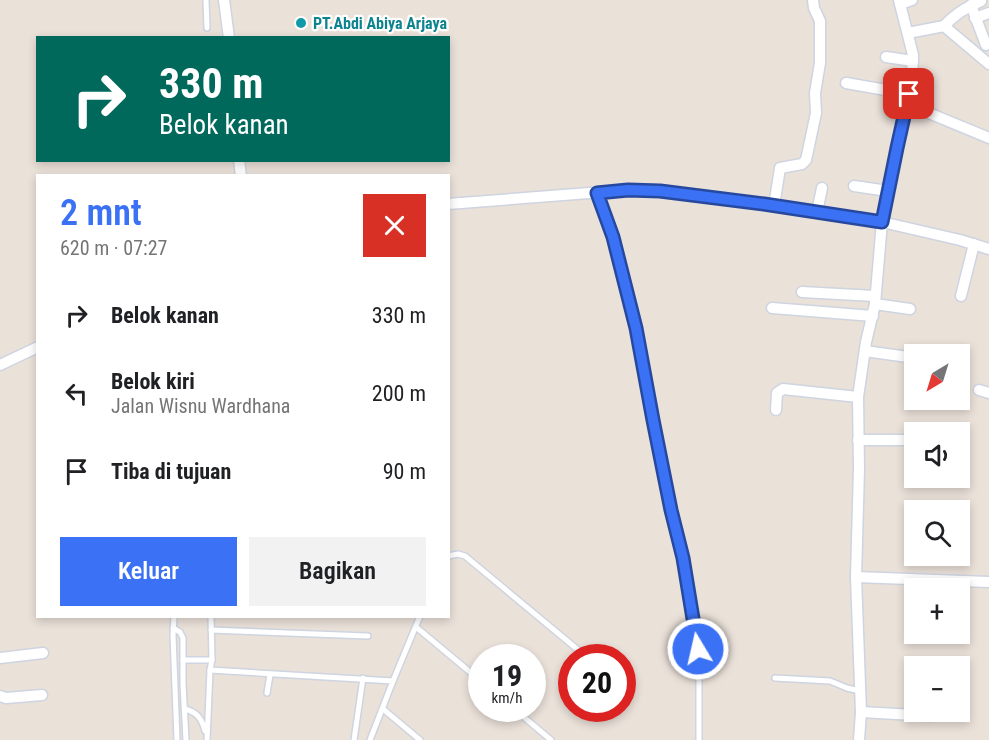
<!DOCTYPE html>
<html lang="id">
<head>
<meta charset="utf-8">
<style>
  :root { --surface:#fff; --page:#f2f2f2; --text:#202124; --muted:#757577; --accent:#3a71f5 }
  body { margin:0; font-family:"Roboto Condensed",sans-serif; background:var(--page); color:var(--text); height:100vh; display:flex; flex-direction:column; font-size:22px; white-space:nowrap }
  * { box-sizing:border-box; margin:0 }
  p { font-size:20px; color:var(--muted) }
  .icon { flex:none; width:33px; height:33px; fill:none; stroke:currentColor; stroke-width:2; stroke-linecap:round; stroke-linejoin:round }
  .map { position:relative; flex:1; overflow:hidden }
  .details { position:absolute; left:36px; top:174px; width:414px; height:444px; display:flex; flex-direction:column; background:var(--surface); border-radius:0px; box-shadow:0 3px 9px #0003 }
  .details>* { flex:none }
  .banner { position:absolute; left:36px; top:36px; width:414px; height:126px; border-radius:0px; box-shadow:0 3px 9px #0003; background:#00695c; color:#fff; overflow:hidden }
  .needle { width:39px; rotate:218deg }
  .buttons { position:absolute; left:904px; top:344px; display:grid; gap:12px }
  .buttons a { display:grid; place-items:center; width:66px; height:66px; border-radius:0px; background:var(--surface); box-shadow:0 3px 9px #0003; font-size:30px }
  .speed { position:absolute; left:468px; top:644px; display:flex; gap:12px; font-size:30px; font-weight:700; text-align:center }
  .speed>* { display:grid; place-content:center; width:78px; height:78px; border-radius:50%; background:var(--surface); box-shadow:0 3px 9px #0003; line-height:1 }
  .speed small { font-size:15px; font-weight:400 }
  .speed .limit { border:9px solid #d22; background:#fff; color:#111 }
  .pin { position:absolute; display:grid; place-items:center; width:51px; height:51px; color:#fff; margin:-26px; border-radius:12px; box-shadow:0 3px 9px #0006 }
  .me { position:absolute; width:66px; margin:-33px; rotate:351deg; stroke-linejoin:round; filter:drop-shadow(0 0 4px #0008) }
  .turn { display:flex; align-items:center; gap:21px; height:126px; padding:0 24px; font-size:27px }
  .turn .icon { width:78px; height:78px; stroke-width:2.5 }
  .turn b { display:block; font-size:42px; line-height:51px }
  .round { display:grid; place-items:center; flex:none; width:63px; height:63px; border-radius:0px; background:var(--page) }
  .summary { display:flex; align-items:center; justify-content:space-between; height:102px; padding:0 24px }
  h1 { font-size:36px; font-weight:600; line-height:45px; color:var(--accent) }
  .cta { display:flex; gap:12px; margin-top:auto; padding:12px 24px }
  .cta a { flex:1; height:69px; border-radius:0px; background:var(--accent); color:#fff; font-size:24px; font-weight:600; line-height:69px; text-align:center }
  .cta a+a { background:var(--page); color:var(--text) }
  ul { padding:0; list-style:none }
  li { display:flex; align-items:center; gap:18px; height:78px; padding:0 24px }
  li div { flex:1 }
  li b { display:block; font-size:22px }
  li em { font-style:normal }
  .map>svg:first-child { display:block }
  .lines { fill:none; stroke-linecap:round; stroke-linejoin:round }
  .service-casing { stroke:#ced4e0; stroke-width:8 }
  .minor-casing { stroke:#ced4e0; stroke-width:13 }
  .service { stroke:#fff; stroke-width:5 }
  .minor { stroke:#fff; stroke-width:10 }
  .route-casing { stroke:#26499f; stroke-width:15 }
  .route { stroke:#3a71f5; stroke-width:10 }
  .culture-dot { fill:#0f9aa8; stroke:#fff; stroke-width:2 }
  .labels { text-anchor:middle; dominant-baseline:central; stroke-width:4.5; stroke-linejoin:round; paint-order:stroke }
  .culture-label { font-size:16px; font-weight:bold; fill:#0d838f; stroke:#fff; text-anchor:start }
</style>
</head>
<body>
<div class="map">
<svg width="989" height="740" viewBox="0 0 989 740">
  <rect width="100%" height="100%" fill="#eae1d9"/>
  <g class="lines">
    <g class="service-casing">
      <g id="service">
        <polyline points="206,0 207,28"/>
        <polyline points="597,193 613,237 636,328 653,420 683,558 697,637 699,662 699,740"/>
        <polyline points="448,556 458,554 465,556 577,649"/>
        <polyline points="174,616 173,635 177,740"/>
        <polyline points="416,627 482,682"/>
        <polyline points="173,628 180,632 183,638 183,684 186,740"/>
        <polyline points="211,630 368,636"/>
        <polyline points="183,660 212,660 211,616"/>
        <polyline points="212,660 210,670 393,681 420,616"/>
        <polyline points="775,678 830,681 847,688 860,691"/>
        <polyline points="267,693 270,675"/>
        <polyline points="513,708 551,740"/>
        <path d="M185 709C197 712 202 719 205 731"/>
        <polyline points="383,709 420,740"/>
        <polyline points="207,740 210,670"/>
        <polyline points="354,740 363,678"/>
        <polyline points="370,740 393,681"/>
      </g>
    </g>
    <g class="minor-casing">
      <g id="minor">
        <polyline points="224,0 229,38"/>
        <polyline points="900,4 912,0"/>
        <polyline points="971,5 986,45"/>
        <polyline points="975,18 989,13"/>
        <path d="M944 26C955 14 966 7 981 1"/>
        <polyline points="908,33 944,26 989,64"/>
        <polyline points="886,57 913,61"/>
        <polyline points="846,83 909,94"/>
        <polyline points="907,104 989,138"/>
        <polyline points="239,160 241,176"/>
        <polyline points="854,186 888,191"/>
        <polyline points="448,204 628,190 660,191 764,204 882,222 960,240 989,249"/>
        <polyline points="774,206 780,168 802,164 806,160 816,113 815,93 820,63 820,21 814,8 813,0"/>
        <polyline points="817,212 822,188"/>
        <polyline points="802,292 875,296"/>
        <polyline points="961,296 974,244"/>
        <polyline points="875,304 910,309"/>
        <polyline points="772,308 873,316"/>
        <polyline points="865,351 915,358"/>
        <polyline points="0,365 38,347"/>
        <polyline points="979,390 989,393"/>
        <polyline points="776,410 777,393 783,389 858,397"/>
        <polyline points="858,440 915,440"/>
        <polyline points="856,577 989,582"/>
        <polyline points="0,658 43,653"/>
        <polyline points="0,696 6,698 42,695"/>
        <polyline points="861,712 932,716"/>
        <polyline points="859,740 861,712 856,577 859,469 858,397 866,342 875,304 882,222 912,79 913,55 899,0"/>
      </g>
    </g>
    <use href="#service" class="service"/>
    <use href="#minor" class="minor"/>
  </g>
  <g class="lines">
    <g class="route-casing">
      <polyline id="route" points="698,649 683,558 671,510 653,420 636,328 613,237 597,193 628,190 660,191 764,204 882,222 897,148 909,94"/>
    </g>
    <use href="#route" class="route"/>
  </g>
  <circle class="culture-dot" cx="301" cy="23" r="6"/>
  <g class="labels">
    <g class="culture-label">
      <text x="313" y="23">PT.Abdi Abiya Arjaya</text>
    </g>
  </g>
</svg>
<div class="buttons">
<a><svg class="needle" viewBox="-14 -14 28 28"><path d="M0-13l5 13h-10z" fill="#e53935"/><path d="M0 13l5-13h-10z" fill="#757577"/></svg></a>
<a><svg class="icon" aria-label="sound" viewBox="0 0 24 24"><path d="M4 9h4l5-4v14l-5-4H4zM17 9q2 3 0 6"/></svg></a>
<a><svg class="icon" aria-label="search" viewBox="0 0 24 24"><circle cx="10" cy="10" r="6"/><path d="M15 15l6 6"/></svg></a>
<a>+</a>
<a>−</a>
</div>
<div class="speed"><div>19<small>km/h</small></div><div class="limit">20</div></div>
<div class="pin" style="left:909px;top:94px;background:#d93025"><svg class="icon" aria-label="arrive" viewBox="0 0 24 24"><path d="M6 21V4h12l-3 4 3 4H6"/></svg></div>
<svg class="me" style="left:698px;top:649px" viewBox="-20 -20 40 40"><circle r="17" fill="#3a71f5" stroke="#fff" stroke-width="3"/><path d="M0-11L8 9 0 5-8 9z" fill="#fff"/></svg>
<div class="banner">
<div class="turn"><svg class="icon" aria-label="right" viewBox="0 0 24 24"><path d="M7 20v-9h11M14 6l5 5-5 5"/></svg><div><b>330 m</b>Belok kanan</div></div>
</div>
<section class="details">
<div class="summary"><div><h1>2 mnt</h1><p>620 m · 07:27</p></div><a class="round" style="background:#d93025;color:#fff"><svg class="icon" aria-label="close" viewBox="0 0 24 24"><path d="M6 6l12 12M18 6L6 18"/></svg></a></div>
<ul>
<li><svg class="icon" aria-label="right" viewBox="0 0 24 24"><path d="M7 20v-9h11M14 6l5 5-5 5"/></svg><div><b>Belok kanan</b></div><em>330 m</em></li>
<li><svg class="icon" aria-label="left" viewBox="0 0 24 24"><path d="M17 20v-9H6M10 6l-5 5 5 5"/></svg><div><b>Belok kiri</b><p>Jalan Wisnu Wardhana</p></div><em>200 m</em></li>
<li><svg class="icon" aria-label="arrive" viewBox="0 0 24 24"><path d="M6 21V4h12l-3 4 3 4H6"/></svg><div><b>Tiba di tujuan</b></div><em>90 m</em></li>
</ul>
<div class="cta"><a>Keluar</a><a>Bagikan</a></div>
</section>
</div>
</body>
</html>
